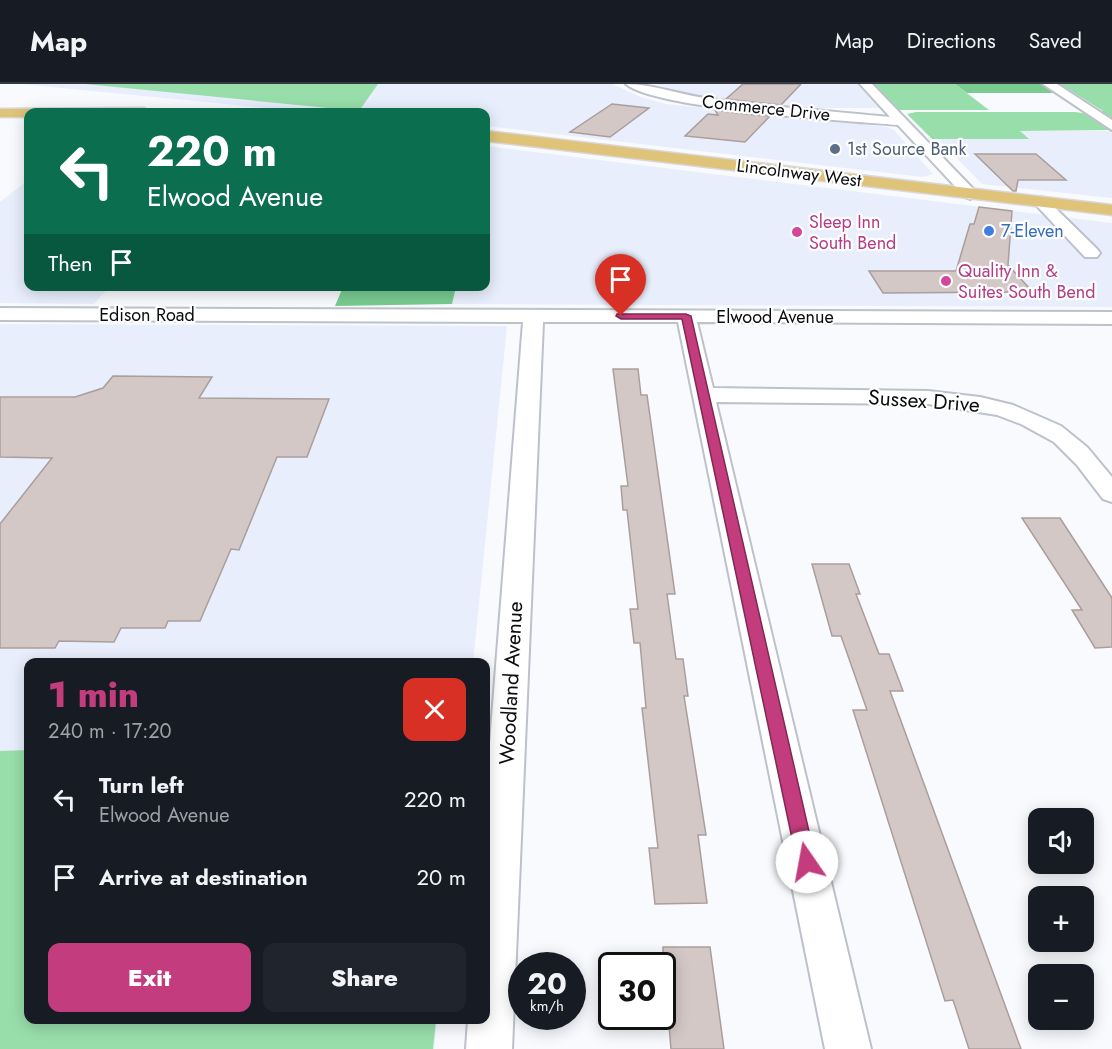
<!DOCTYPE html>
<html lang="en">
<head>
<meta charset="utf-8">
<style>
  :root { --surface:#171b24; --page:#20242c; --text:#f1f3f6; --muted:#9ea1a6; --line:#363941; --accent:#c33d7e }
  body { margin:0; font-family:Jost,sans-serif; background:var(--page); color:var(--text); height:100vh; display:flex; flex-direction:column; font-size:22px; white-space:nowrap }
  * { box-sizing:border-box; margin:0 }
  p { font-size:20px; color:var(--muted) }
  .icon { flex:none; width:33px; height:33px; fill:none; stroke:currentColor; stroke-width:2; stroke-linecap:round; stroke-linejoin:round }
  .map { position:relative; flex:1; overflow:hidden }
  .sheet { position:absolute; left:24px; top:574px; width:466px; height:366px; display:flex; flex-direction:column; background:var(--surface); border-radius:12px; box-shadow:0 3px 15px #0003 }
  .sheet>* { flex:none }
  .guide { position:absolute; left:24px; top:24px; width:466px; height:183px; border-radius:12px; box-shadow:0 3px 15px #0003; background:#0b6e4f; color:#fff; overflow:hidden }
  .fabs { position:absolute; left:1028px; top:724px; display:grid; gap:12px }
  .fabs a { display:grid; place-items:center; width:66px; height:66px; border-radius:12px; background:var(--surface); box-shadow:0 3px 15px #0003; font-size:30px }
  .speed { position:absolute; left:508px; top:868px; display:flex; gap:12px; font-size:30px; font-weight:700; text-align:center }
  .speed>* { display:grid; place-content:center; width:78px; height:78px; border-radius:50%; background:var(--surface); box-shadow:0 3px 15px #0003; line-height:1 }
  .speed small { font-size:15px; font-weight:400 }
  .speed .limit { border:3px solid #111; border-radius:9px; background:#fff; color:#111 }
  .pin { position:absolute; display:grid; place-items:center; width:51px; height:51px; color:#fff; margin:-62px -26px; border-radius:50% 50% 50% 0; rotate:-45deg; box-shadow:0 0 6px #0007 }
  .pin .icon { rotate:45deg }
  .me { position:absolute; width:66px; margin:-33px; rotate:348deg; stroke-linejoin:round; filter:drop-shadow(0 0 4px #0008) }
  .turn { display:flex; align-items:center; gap:21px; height:126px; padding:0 24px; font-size:27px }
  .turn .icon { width:78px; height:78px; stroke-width:2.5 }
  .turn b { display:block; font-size:42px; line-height:51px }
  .then { display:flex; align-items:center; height:57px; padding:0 24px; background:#0003; gap:12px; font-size:22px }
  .round { display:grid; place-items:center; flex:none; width:63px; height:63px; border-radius:12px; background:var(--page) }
  .head { display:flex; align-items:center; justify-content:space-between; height:102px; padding:0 24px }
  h1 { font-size:36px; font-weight:800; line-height:45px; color:var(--accent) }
  .cta { display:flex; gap:12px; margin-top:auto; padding:12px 24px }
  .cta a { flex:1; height:69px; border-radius:12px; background:var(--accent); color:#fff; font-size:24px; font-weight:800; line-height:69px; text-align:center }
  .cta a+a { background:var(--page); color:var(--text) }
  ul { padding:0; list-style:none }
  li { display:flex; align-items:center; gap:18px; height:78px; padding:0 24px }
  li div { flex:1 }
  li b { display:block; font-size:22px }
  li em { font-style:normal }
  header { display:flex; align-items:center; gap:36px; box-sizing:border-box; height:84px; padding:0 30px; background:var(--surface); border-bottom:2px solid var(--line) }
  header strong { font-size:28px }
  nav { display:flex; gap:33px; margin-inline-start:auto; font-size:21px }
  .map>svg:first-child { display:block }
  .built { fill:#e8eefc }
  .green { fill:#98deaa }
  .forest { fill:#79cb90 }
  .building { fill:#d4c8c7; stroke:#aa9e9d; stroke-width:1.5 }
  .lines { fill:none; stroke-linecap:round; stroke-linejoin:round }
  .minor-casing { stroke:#bcc1ca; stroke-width:4 }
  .major-casing { stroke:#d8d8d9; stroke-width:3 }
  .minor { fill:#fff; fill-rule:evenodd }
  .major { fill:#dfc379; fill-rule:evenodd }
  .route { fill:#c33d7e; stroke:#7f2852; stroke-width:1.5 }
  .service-dot { fill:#5c6f8a; stroke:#fff; stroke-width:2 }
  .shop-dot { fill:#3f7fe0; stroke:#fff; stroke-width:2 }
  .hotel-dot { fill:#d1479c; stroke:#fff; stroke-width:2 }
  .labels { text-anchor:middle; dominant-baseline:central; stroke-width:4.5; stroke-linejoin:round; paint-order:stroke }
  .far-street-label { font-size:18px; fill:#0a0c0f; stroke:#fff }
  .far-service-label { font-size:18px; fill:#4e5e75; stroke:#fff; text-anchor:start }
  .far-hotel-label { font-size:18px; fill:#b23c85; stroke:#fff; text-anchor:start }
  .far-shop-label { font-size:18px; fill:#366cbe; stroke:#fff; text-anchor:start }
  .street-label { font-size:21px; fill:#0a0c0f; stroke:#fff }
</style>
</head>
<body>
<header>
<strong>Map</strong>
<nav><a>Map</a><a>Directions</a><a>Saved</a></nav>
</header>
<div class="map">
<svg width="1112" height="965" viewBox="0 0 1112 965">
  <rect width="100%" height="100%" fill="#f9fafe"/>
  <g class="built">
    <polygon points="21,0 612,0 641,13 666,20 887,43 894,46 933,90 922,93 486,42 486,28 308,28"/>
    <polygon points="655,0 857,0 879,24 820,24 757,18 695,11"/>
    <polygon points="1019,47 1112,47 1112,114 982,100 938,55 1023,55"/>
    <polygon points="486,62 1112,139 1112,223 452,220 456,203 486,202"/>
    <polygon points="28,96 28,202 109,203 94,220 0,219 0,118"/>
    <polygon points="0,240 507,242 473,579 28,579 28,936 437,936 434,965 0,965"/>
  </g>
  <g class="green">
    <polygon points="85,0 378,0 359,27"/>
    <polygon points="872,0 955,0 989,26 899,26"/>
    <polygon points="1060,0 1112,0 1112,37 1098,28 1103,27"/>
    <polygon points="916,28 1075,28 1089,30 1112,46 1020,47 1029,55 932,55 907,30"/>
    <polygon points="28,666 28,936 436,936 433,965 0,965 0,667"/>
  </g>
  <g class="forest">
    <polygon points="955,0 1042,0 1055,9 967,9"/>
    <polygon points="343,203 343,202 456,203 452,220 335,222"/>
  </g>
  <g class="building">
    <polygon points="743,0 801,0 781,21 726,15"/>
    <polygon points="612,20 649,24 610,53 570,48"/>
    <polygon points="715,26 755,31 770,32 745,58 685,52 708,30 718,31"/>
    <polygon points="975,70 1036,70 1066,96 1018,96 1016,107 1013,107"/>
    <polygon points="979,123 1012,127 1008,181 1031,206 1023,206 1025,208 883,209 869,187 956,187 970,140 974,140"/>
    <polygon points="613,285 638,285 641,311 647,311 675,510 667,510 676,575 683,575 688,612 684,612 706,751 698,751 707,819 655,820 649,764 658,764 642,624 646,624 640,559 634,559 630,525 638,525 627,426 623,426 621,402 628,402"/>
    <polygon points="113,292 212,293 199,314 329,315 307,373 277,373 239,466 231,465 200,537 168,537 165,544 121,544 114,558 59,557 55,564 0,564 0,440 52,374 0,373 0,313 75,313 103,304"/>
    <polygon points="1022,434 1060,434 1112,514 1112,563 1095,564 1072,526 1082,526"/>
    <polygon points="812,480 849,480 860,510 856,510 879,570 889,570 903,607 890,607 1021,965 969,965 953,916 945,917 853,626 867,626 841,552 832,552"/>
    <polygon points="663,863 710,863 724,965 671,965 668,930 663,930"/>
  </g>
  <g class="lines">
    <g class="minor-casing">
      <g id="minor">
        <path d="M626 0C655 0 683 12 712 15 771 23 831 27 890 33L860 0H872L978 110 970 115 965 113 898 41C850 37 655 25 626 0Z"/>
        <polygon points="1043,0 1057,0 1112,36 1112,46"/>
        <polygon points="1041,113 1046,115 1097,165 1100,169 1097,173 1085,173 1036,121 1033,118 1036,115"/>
        <polygon points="0,224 1112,228 1112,240 697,238 713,304 928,307 980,313 1013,321 1061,342 1087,363 1112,393 1112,418 1103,415 1077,381 1054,358 1021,340 997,331 928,320 716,318 871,965 825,965 678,238 543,238 512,965 466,965 468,936 486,936 486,710 523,238 0,236"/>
      </g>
    </g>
    <g class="major-casing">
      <g id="major">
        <polygon points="144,24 151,28 28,28 28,33 0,33 0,25"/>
        <polygon points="486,47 1112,121 1112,131 486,57"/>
      </g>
    </g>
    <use href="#minor" class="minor"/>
    <use href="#major" class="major"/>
  </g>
  <polygon class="route" points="617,230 686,230 691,232 816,778 813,784 807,786 800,784 797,778 682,235 621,235 616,232"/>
  <circle class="service-dot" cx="835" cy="65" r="6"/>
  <circle class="shop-dot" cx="989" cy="147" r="6"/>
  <g class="hotel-dot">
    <circle cx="797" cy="148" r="6"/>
    <circle cx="946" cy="197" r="6"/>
  </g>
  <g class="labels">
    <g class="far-street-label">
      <text transform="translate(766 24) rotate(6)">Commerce Drive</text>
      <text transform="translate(799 89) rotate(7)">Lincolnway West</text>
      <text x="147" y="231">Edison Road</text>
      <text x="775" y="233">Elwood Avenue</text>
    </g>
    <g class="far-service-label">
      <text x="847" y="65">1st Source Bank</text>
    </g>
    <g class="far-hotel-label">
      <text x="809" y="138">Sleep Inn<tspan x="809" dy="21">South Bend</tspan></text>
      <text x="958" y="187">Quality Inn &amp;<tspan x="958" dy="21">Suites South Bend</tspan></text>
    </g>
    <g class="far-shop-label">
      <text x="1001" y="147">7-Eleven</text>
    </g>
    <g class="street-label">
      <text transform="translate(924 317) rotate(4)">Sussex Drive</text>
      <text transform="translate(511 599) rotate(-87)">Woodland Avenue</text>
    </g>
  </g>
</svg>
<div class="fabs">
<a><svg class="icon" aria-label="sound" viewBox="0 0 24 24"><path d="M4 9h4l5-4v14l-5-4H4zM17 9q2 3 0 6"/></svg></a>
<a>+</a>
<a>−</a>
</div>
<div class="speed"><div>20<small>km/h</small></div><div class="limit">30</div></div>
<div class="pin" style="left:621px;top:232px;background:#d93025"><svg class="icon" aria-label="arrive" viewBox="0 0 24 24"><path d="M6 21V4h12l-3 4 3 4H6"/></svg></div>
<svg class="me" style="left:807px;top:778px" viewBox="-20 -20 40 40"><circle r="19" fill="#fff"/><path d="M0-13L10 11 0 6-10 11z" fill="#c33d7e"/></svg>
<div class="guide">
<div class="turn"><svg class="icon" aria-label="left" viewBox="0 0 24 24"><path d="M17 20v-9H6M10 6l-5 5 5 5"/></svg><div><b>220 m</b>Elwood Avenue</div></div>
<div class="then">Then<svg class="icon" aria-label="arrive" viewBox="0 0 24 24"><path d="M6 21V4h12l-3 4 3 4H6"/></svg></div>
</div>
<section class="sheet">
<div class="head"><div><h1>1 min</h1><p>240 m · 17:20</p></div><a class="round" style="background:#d93025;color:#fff"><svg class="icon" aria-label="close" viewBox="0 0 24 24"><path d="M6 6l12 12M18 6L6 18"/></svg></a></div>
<ul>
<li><svg class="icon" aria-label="left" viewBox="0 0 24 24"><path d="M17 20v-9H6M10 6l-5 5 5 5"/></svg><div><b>Turn left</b><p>Elwood Avenue</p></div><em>220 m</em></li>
<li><svg class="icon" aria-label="arrive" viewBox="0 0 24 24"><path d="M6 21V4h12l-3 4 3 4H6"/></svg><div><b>Arrive at destination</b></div><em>20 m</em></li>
</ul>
<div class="cta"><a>Exit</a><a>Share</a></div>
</section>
</div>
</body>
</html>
